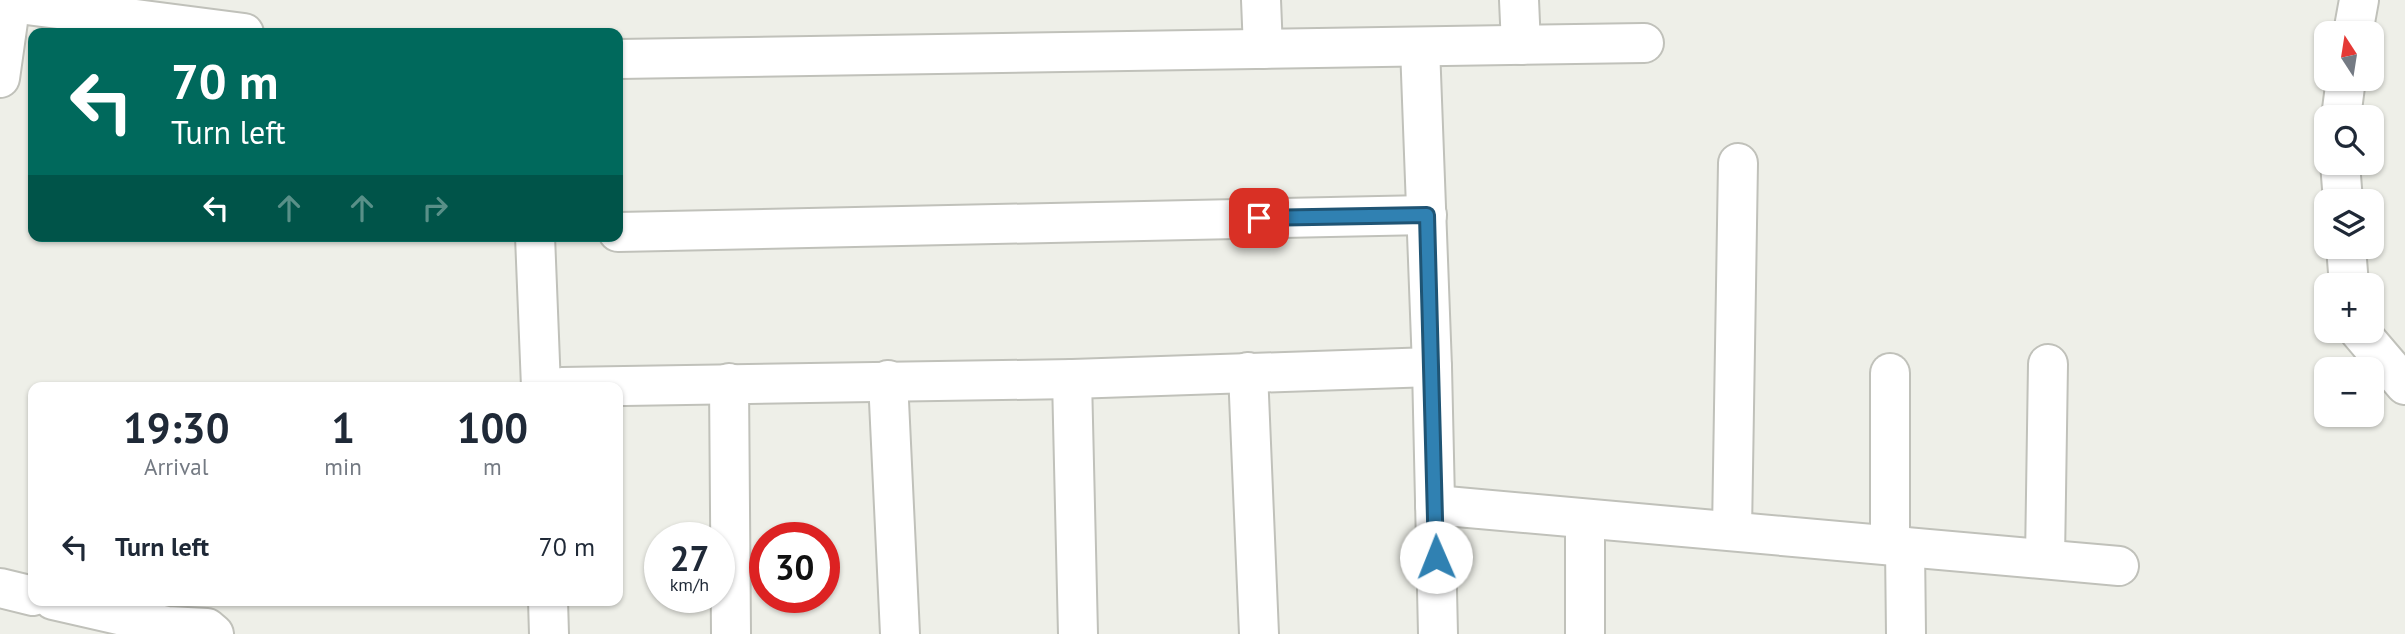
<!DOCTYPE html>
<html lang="en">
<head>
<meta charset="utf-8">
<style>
  :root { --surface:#fff; --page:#f2f2f3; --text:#1f2937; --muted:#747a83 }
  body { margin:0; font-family:"PT Sans",sans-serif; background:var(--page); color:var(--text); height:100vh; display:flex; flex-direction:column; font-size:26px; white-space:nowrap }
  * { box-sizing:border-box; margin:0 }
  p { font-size:23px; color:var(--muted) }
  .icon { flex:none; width:38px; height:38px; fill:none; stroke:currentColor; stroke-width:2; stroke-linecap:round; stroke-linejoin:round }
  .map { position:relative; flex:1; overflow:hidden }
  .sheet { position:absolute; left:28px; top:382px; width:595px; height:224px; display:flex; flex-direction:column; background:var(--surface); border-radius:14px; box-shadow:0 2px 5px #0004 }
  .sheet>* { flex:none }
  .banner { position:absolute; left:28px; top:28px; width:595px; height:214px; border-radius:14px; box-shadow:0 2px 5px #0004; background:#00695c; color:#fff; overflow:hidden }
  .needle { width:46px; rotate:348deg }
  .buttons { position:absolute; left:2314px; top:21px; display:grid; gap:14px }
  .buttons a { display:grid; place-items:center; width:70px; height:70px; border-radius:14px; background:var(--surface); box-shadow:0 2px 5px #0004; font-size:35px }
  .speed { position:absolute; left:644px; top:522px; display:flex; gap:14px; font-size:35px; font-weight:700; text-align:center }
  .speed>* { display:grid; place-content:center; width:91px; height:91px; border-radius:50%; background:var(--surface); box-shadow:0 2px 5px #0004; line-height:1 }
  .speed small { font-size:18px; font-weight:400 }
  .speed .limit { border:10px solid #d22; background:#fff; color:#111 }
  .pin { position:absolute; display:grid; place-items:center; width:60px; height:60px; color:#fff; margin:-30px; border-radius:14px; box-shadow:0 4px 10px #0006 }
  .me { position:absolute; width:77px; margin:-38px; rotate:359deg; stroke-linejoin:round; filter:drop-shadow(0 0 5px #0008) }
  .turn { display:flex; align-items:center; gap:24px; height:147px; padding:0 28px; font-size:32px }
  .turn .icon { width:91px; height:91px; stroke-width:2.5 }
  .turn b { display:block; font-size:49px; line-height:60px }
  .lanes { display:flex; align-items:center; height:66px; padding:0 28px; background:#0003; justify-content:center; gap:35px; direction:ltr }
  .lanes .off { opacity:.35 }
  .eta { display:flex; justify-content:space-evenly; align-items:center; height:119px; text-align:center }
  .eta b { font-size:42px; font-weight:800; line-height:49px }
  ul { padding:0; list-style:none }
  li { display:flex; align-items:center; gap:21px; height:91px; padding:0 28px }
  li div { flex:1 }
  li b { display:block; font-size:26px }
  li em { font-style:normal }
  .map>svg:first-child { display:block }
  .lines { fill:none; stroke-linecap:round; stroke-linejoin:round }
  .street-casing { stroke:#c0c1ba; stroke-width:42 }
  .secondary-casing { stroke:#c0c1ba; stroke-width:42 }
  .street { stroke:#fff; stroke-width:38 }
  .secondary { stroke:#fff; stroke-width:38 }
  .route-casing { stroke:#1f5474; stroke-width:18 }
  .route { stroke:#3081b2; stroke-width:12 }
</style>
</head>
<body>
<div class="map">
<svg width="2405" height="634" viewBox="0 0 2405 634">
  <rect width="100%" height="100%" fill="#eeefe8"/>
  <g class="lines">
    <g class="street-casing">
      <g id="street">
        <polyline points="1261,0 1263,49"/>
        <polyline points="1519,0 1521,45"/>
        <polyline points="11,3 244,33"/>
        <polyline points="2353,33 2359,0"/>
        <polyline points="1420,47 1432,367 1438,634"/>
        <polyline points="618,59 1644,43"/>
        <polyline points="2341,117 2346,79"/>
        <polyline points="2340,163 2343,201"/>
        <polyline points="618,232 1427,215"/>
        <polyline points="535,236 541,387"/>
        <polyline points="2346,247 2349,285"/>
        <polyline points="2359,331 2405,385"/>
        <polyline points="1248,372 1259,634"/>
        <polyline points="1072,379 1078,634"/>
        <polyline points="888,380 900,634"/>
        <polyline points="729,383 731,634"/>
        <polyline points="562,387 1072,379 1432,367"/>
        <polyline points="1435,505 2119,566"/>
        <polyline points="1585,519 1585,634"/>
        <polyline points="1732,531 1738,163"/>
        <polyline points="1890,545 1890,373"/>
        <polyline points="1905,547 1906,634"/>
        <polyline points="2045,559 2048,364"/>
        <polyline points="0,588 33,596"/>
        <polyline points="53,600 167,626 207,628 214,634"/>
        <polyline points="548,600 549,634"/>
      </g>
    </g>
    <g class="secondary-casing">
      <polyline id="secondary" points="0,78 11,0"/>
    </g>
    <use href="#street" class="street"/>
    <use href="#secondary" class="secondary"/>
  </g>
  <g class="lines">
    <g class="route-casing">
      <polyline id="route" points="1259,218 1427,215 1436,557"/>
    </g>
    <use href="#route" class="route"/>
  </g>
</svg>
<div class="buttons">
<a><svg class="needle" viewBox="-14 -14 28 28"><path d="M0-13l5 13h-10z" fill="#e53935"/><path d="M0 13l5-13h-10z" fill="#747a83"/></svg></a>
<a><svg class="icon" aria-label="search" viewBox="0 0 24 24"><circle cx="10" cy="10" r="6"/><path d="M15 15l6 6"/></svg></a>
<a><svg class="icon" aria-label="layers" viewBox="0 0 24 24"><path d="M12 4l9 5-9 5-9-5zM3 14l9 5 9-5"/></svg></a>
<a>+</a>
<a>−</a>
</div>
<div class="speed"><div>27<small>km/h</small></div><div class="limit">30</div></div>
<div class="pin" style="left:1259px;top:218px;background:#d93025"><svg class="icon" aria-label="arrive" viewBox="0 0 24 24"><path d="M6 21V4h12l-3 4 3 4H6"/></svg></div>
<svg class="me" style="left:1436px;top:557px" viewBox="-20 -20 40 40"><circle r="19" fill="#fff"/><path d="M0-13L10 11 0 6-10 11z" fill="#3081b2"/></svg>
<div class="banner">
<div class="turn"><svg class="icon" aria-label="left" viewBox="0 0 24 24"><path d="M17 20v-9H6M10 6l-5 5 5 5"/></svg><div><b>70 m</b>Turn left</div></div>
<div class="lanes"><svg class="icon" aria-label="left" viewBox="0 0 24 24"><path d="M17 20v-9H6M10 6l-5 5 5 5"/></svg><svg class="icon off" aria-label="ahead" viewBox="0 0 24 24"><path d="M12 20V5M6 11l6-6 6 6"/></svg><svg class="icon off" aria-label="ahead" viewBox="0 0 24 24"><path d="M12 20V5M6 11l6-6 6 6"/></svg><svg class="icon off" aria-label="right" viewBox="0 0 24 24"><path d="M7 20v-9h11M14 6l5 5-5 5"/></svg></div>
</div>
<section class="sheet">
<div class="eta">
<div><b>19:30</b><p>Arrival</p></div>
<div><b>1</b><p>min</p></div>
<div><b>100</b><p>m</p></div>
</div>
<ul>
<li><svg class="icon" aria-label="left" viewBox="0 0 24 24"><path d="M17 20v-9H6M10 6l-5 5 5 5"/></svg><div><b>Turn left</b></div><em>70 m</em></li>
</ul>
</section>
</div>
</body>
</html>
